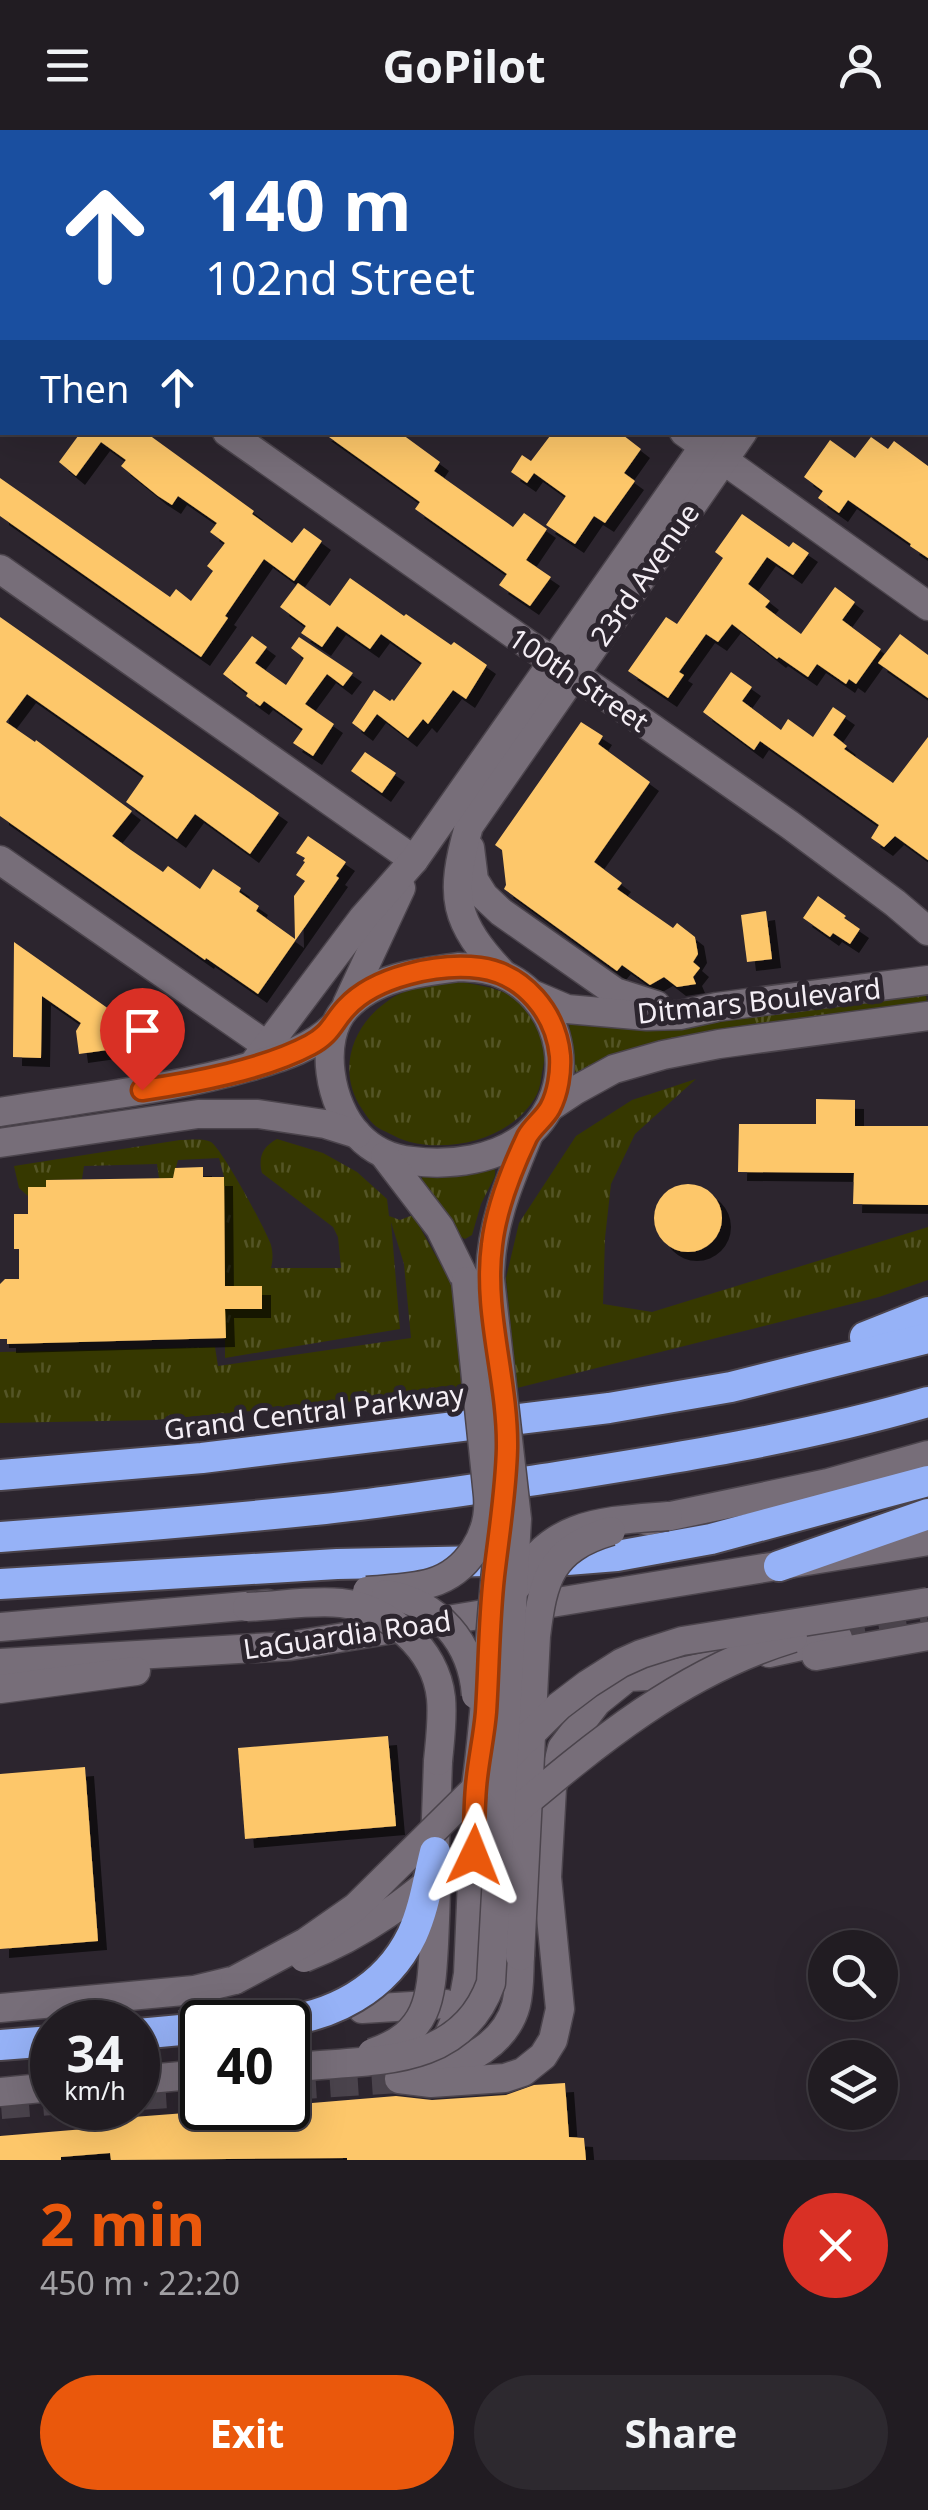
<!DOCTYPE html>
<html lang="en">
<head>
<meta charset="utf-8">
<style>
  :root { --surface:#211c22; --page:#2d292f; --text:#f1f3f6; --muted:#a2a1a5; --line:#3e3a40; --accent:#ea580c }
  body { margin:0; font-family:"Noto Sans",sans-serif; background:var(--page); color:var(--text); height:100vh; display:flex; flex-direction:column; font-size:38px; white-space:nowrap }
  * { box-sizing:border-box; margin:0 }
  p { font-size:32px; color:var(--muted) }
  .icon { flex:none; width:55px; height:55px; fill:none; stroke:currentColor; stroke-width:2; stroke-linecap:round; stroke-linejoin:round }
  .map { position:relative; height:2030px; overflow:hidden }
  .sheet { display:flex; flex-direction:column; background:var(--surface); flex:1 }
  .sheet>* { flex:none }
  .top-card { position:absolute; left:0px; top:0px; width:930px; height:305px; box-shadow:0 10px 40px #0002,0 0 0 2px var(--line); background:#1a4fa0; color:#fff; overflow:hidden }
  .buttons { position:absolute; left:808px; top:1800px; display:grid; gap:20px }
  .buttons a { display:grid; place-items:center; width:90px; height:90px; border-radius:50%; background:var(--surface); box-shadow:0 10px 40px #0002,0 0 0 2px var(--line); font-size:50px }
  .speed { position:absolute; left:30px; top:1870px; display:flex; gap:20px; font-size:50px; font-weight:700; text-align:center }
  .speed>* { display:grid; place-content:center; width:130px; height:130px; border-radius:50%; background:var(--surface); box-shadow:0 10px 40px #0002,0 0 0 2px var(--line); line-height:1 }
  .speed small { font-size:25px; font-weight:400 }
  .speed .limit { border:5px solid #111; border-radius:15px; background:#fff; color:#111 }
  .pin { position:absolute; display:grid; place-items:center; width:85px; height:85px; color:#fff; margin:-102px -42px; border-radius:50% 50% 50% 0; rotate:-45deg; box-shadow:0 0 10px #0007 }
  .pin .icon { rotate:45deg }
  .me { position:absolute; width:110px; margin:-55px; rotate:2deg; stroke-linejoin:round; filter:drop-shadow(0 0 8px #0008) }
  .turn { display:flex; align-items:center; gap:35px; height:210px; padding:0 40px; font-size:45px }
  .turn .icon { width:130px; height:130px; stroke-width:2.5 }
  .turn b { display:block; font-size:70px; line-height:85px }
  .then { display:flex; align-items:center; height:95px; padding:0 40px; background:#0003; gap:20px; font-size:38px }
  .round { display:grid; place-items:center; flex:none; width:105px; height:105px; border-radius:52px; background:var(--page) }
  .summary { display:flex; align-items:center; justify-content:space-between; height:170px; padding:0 40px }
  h1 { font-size:60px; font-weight:700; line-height:75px; color:var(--accent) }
  .cta { display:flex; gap:20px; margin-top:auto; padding:20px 40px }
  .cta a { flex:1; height:115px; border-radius:60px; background:var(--accent); color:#fff; font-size:40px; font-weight:700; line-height:115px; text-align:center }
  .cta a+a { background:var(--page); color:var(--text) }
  header { display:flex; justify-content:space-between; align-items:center; height:130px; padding:0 40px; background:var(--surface); font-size:45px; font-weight:700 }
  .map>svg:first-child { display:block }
  .grass { fill:url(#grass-tufts) }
  .building { fill:#fdc76b; filter:url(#shadow) }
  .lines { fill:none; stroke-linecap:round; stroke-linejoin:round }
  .minor-tunnel { stroke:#4a434c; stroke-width:28; stroke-dasharray:28 14; stroke-linecap:butt }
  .minor-casing { stroke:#4b444c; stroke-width:31 }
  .highway-casing { stroke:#4b444c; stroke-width:34 }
  .minor { stroke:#776e79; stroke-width:28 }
  .highway { stroke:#96b2f7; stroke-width:30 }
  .minor-bridge-casing { stroke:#4b444c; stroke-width:31; stroke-linecap:butt }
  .highway-bridge-casing { stroke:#4b444c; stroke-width:34; stroke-linecap:butt }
  .minor-bridge { stroke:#776e79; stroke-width:28 }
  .highway-bridge { stroke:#96b2f7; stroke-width:30 }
  .route-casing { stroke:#983908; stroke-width:25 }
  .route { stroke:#ea580c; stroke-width:18 }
  .labels { text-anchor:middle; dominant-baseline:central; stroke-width:10; stroke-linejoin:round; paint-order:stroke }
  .street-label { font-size:28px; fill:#f4eef5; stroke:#2c252e }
</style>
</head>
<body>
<header><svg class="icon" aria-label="menu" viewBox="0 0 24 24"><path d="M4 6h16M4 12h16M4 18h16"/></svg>GoPilot<svg class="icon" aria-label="person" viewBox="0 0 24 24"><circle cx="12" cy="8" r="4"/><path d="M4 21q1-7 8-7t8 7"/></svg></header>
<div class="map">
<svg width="928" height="2030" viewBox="0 0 928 2030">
  <defs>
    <pattern id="grass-tufts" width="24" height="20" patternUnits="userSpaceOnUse" patternTransform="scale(2.5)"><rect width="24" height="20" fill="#363800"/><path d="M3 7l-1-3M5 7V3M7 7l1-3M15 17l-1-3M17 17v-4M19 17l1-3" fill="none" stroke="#545526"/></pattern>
    <filter id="shadow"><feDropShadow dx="9" dy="9" stdDeviation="0" flood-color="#0009"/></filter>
  </defs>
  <rect width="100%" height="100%" fill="#2c252e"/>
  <g class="grass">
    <path d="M457 851C477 855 505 858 521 873 538 890 549 918 542 942 541 949 540 958 537 964 515 1007 454 1023 410 1012 401 1010 391 1004 382 1000 372 995 368 988 362 979 337 942 351 898 385 873 405 857 432 854 457 851Z"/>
    <polygon points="925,859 927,873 666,911 622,922 582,943 577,943 573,940 573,919 569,893 626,897"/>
    <polygon points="696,949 635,1004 611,1054 605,1108 603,1174 652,1182 928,1097 928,1150 879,1167 517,1258 506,1148 519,1093 576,1006 632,970"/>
    <path d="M277 1009 323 1023 357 1042 387 1069 389 1086 400 1090 413 1085 451 1153 462 1261 154 1290 0 1293V1222L215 1217 218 1236 411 1208 404 1134 391 1092 400 1199 225 1228V1179L261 1178 262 1156H225L224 1047 219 1028 178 1030 173 1048H159L157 1034 84 1036 82 1049 47 1050 46 1057H28V1066L19 1058 14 1036 180 1010C190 1010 203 1008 211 1012 222 1019 266 1100 271 1115 273 1123 273 1130 271 1138H341L338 1107 333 1097 262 1043C258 1028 262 1017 277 1009Z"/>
    <polygon points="495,1037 495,1046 481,1074 472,1105 465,1109 458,1105 445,1081 422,1052 422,1045"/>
  </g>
  <g class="building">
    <polygon points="81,302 145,302 254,381 252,384 292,413 304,398 322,411 294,451 264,429 225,486 228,488 201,527 0,386 0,348 170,467 176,459 191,471 213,441 207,436 225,413 210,402 217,393 178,366 172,375 158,366 121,336 126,330 101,312 76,346 59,332"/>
    <polygon points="322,302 399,302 440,332 434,341 513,397 524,383 547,399 526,430 551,447 530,476 499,455 507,444 415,379 420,372"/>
    <polygon points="553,302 619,302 641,319 624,343 635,351 605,393 594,386 575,414 546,395 566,366 534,343 527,353 511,342 522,325 531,331"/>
    <polygon points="871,307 888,319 894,311 928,336 928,428 910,416 911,414 848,370 839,383 818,368 823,361 804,347 830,310 855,328"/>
    <polygon points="742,384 789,417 793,412 809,423 793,445 767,427 748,454 770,471 765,477 801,504 835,457 855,472 842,490 881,519 856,554 849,549 846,554 817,534 808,547 779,527 777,529 732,494 718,512 706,504 679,542 684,545 668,568 628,541 666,487 677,494 723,428 715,422"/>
    <polygon points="350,448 404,486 406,484 451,515 454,512 487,535 466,569 453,560 428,594 423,589 408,608 377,584 364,602 352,593 374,560 390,571 392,569 394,571 422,533 381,504 370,519 337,496 322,517 301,503 306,496 280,477 298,453 330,476"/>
    <polygon points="0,487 279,683 250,724 195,684 177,709 126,672 144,646 27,564 6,592 35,612 36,610 132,681 112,706 131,720 163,742 168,736 200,759 213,739 241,758 239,762 259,776 256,781 295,809 294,766 305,751 296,745 305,732 303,731 305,728 296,723 308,706 346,732 336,746 339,748 258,864 206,828 205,830 0,686"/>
    <polygon points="900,504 928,525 928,568 878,533"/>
    <polygon points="252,506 267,517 255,533 286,555 304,528 291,518 299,507 353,543 343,556 327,544 305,574 334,594 313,626 293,613 303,599 264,571 260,576 246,566 248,563 223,544"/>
    <polygon points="731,542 752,557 742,571 781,600 788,589 813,607 833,577 846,586 833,605 847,616 844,619 893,653 928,607 928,730 895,706 884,717 871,708 879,695 760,611 754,620 703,582"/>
    <polygon points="581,592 603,606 598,614 650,652 594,732 622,753 617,759 673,798 677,793 695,807 698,824 693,832 700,838 693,847 696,854 677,857 664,847 650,855 622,835 617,841 504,759 506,755 502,720 495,715"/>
    <polygon points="365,622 396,643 382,663 351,641"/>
    <polygon points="818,766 846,786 844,788 860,799 850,814 833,803 830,807 803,788"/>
    <polygon points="766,781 772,829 747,832 741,785"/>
    <polygon points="14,812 157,913 79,924 76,901 81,893 42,866 41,928 13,927"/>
    <polygon points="816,969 855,970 855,996 928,996 928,1075 853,1074 854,1043 738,1042 739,994 816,994"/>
    <polygon points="203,1037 203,1047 224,1047 225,1156 262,1156 262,1179 225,1179 226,1208 7,1214 7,1209 0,1209 0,1154 5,1149 19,1149 19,1119 14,1119 14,1084 28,1084 28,1057 46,1057 46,1050 173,1048 175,1038"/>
    <circle cx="688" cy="1088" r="34"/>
    <polygon points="388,1606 396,1696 245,1709 238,1618"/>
    <polygon points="85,1637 98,1811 0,1819 0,1644"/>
    <polygon points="565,1953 569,2007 584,2008 586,2030 347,2030 347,2028 111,2030 110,2023 61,2027 61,2030 0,2030 0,2006 121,1996 120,1988 251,1978 288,1978 288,1975 396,1966 432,1970 506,1965 534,1955"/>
  </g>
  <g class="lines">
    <g class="minor-tunnel">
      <polyline points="838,1508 928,1492"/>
      <polyline points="179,1894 295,1885"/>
      <polyline points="288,1956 399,1949"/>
      <polyline points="138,1966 202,1962"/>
      <polyline points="1,1975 52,1971"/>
    </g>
    <g class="minor-casing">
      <g id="minor">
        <polyline points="252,0 256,2"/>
        <polyline points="660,0 663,2"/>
        <polyline points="78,2 79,0"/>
        <polyline points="925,2 927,0"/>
        <polyline points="928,41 928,40"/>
        <polyline points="0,112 2,109"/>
        <polyline points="0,143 2,145"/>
        <polyline points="227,302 529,515 596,559 790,695 895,773 928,801"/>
        <polyline points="684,302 928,476"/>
        <polyline points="0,439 414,730"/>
        <polyline points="470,718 474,750 484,766 501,782 615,862 656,875"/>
        <polyline points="0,730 282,926"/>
        <path d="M459 837C474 838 489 838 504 845 565 873 580 959 528 1004 498 1030 450 1036 412 1031 391 1029 372 1020 358 1005 330 977 317 909 346 878 374 847 419 842 459 837Z"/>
        <path d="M504 845C453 791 449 767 469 696L743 302"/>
        <polyline points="534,865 567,879 647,886 680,885 717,877 928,850"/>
        <polyline points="347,874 401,758"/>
        <polyline points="252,936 363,788 414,730 714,302"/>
        <polyline points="550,977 574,961 614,939 663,925 719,914 928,886"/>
        <path d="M0 982C84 968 170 960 252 936 282 927 311 919 334 896"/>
        <polyline points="0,1013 198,984 258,984 325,994 357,1004"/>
        <polyline points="385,1026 440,1098 466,1151"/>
        <path d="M490 1149C490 1096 509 1052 529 1004"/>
        <polyline points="647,1391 828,1353 928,1325"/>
        <polyline points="0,1497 268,1474"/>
        <polyline points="769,1523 838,1508"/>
        <polyline points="816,1526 928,1506"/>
        <polyline points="0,1533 290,1516 928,1411"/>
        <polyline points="0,1559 136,1541"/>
        <polyline points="435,1716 438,1631"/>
        <polyline points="0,1878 194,1860 235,1850"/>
        <polyline points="362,1879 446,1874"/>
        <polyline points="446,1911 463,1872 468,1844 476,1656"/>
        <path d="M430 1942C466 1934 506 1913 516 1875 520 1859 519 1842 520 1826"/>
        <polyline points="399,1949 431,1953 505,1948 523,1942 543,1926 553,1910 560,1879 547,1747 552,1658 562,1618 597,1572 628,1547 668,1545 718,1534"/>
        <polyline points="138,1950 202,1944"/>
        <polyline points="0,1962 52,1957"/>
      </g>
    </g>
    <g class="highway-casing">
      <g id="highway">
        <polyline points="865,1207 928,1182"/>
        <polyline points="0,1345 202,1328 609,1278 731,1257 928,1208"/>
        <path d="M0 1407C108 1399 217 1390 325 1379 400 1371 475 1359 550 1348 677 1328 804 1308 928 1272"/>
        <polyline points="542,1432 617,1426 711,1409 928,1351"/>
        <polyline points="779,1436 928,1384"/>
        <polyline points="0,1454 337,1434 486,1431"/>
        <polyline points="138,1904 202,1898"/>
        <polyline points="0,1915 52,1911"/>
      </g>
    </g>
    <use href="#minor" class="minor"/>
    <use href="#highway" class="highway"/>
    <g class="minor-bridge-casing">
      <g id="minor-bridge">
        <path d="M517 1456C548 1391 605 1391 668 1386"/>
        <path d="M367 1461C387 1459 410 1459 431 1453 468 1442 491 1404 488 1366L466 1151"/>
        <path d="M386 1464C438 1473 472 1512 476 1565"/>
        <path d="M247 1477C278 1476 310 1470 341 1473 389 1478 436 1519 441 1568 443 1589 440 1610 438 1631"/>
        <path d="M476 1656C488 1569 490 1481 501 1394"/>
        <path d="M520 1826 536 1506C543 1449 550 1419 611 1401"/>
        <path d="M304 1828C371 1802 414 1765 469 1720 571 1636 664 1547 793 1508"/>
        <polyline points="235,1850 306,1812 356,1777 559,1576 588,1554 621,1533 641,1524 682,1511 928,1472"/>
        <path d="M372 1923C430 1903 431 1868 434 1814 435 1792 436 1771 436 1749"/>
        <path d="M307 1936C379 1930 462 1935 491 1853L517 1389 490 1149"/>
      </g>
    </g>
    <g class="highway-bridge-casing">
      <path id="highway-bridge" d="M273 1892C331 1888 386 1859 412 1805 424 1779 428 1750 435 1722"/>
    </g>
    <use href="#minor-bridge" class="minor-bridge"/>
    <use href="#highway-bridge" class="highway-bridge"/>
  </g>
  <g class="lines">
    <g class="route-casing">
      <path id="route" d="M142 960C193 953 265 939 310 915 331 904 332 893 346 878 375 846 439 833 480 838 524 844 556 883 560 926 561 942 558 963 550 978 544 989 533 996 527 1007 511 1041 496 1078 492 1115 483 1183 508 1250 507 1318 506 1361 499 1403 494 1446 489 1491 489 1537 486 1582 484 1607 478 1632 476 1657 474 1680 474 1702 474 1725"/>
    </g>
    <use href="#route" class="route"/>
  </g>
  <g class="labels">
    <g class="street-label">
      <text transform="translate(644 444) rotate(-55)">23rd Avenue</text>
      <text transform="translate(579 549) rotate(34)">100th Street</text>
      <text transform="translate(759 870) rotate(-6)">Ditmars Boulevard</text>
      <text transform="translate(314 1281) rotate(-7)">Grand Central Parkway</text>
      <text transform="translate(347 1504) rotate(-8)">LaGuardia Road</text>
    </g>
  </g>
</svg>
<div class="buttons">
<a><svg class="icon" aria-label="search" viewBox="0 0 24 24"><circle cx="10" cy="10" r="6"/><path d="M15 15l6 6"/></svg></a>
<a><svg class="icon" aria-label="layers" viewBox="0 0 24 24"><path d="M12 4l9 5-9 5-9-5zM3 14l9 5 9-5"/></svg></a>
</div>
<div class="speed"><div>34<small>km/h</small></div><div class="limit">40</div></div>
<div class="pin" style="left:142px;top:960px;background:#d93025"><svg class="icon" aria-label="arrive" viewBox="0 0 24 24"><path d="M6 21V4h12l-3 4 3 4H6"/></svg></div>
<svg class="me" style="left:474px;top:1725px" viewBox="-20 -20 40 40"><path d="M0-17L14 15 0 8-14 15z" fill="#ea580c" stroke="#fff" stroke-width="4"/></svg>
<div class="top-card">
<div class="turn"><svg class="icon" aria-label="ahead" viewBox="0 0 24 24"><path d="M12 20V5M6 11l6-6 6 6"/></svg><div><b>140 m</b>102nd Street</div></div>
<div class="then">Then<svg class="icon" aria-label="ahead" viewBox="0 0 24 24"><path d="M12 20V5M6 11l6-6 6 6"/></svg></div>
</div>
</div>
<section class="sheet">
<div class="summary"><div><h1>2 min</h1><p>450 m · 22:20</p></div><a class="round" style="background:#d93025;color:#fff"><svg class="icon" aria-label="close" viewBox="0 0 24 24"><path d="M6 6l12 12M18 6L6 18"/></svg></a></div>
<div class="cta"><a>Exit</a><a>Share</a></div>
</section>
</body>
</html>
